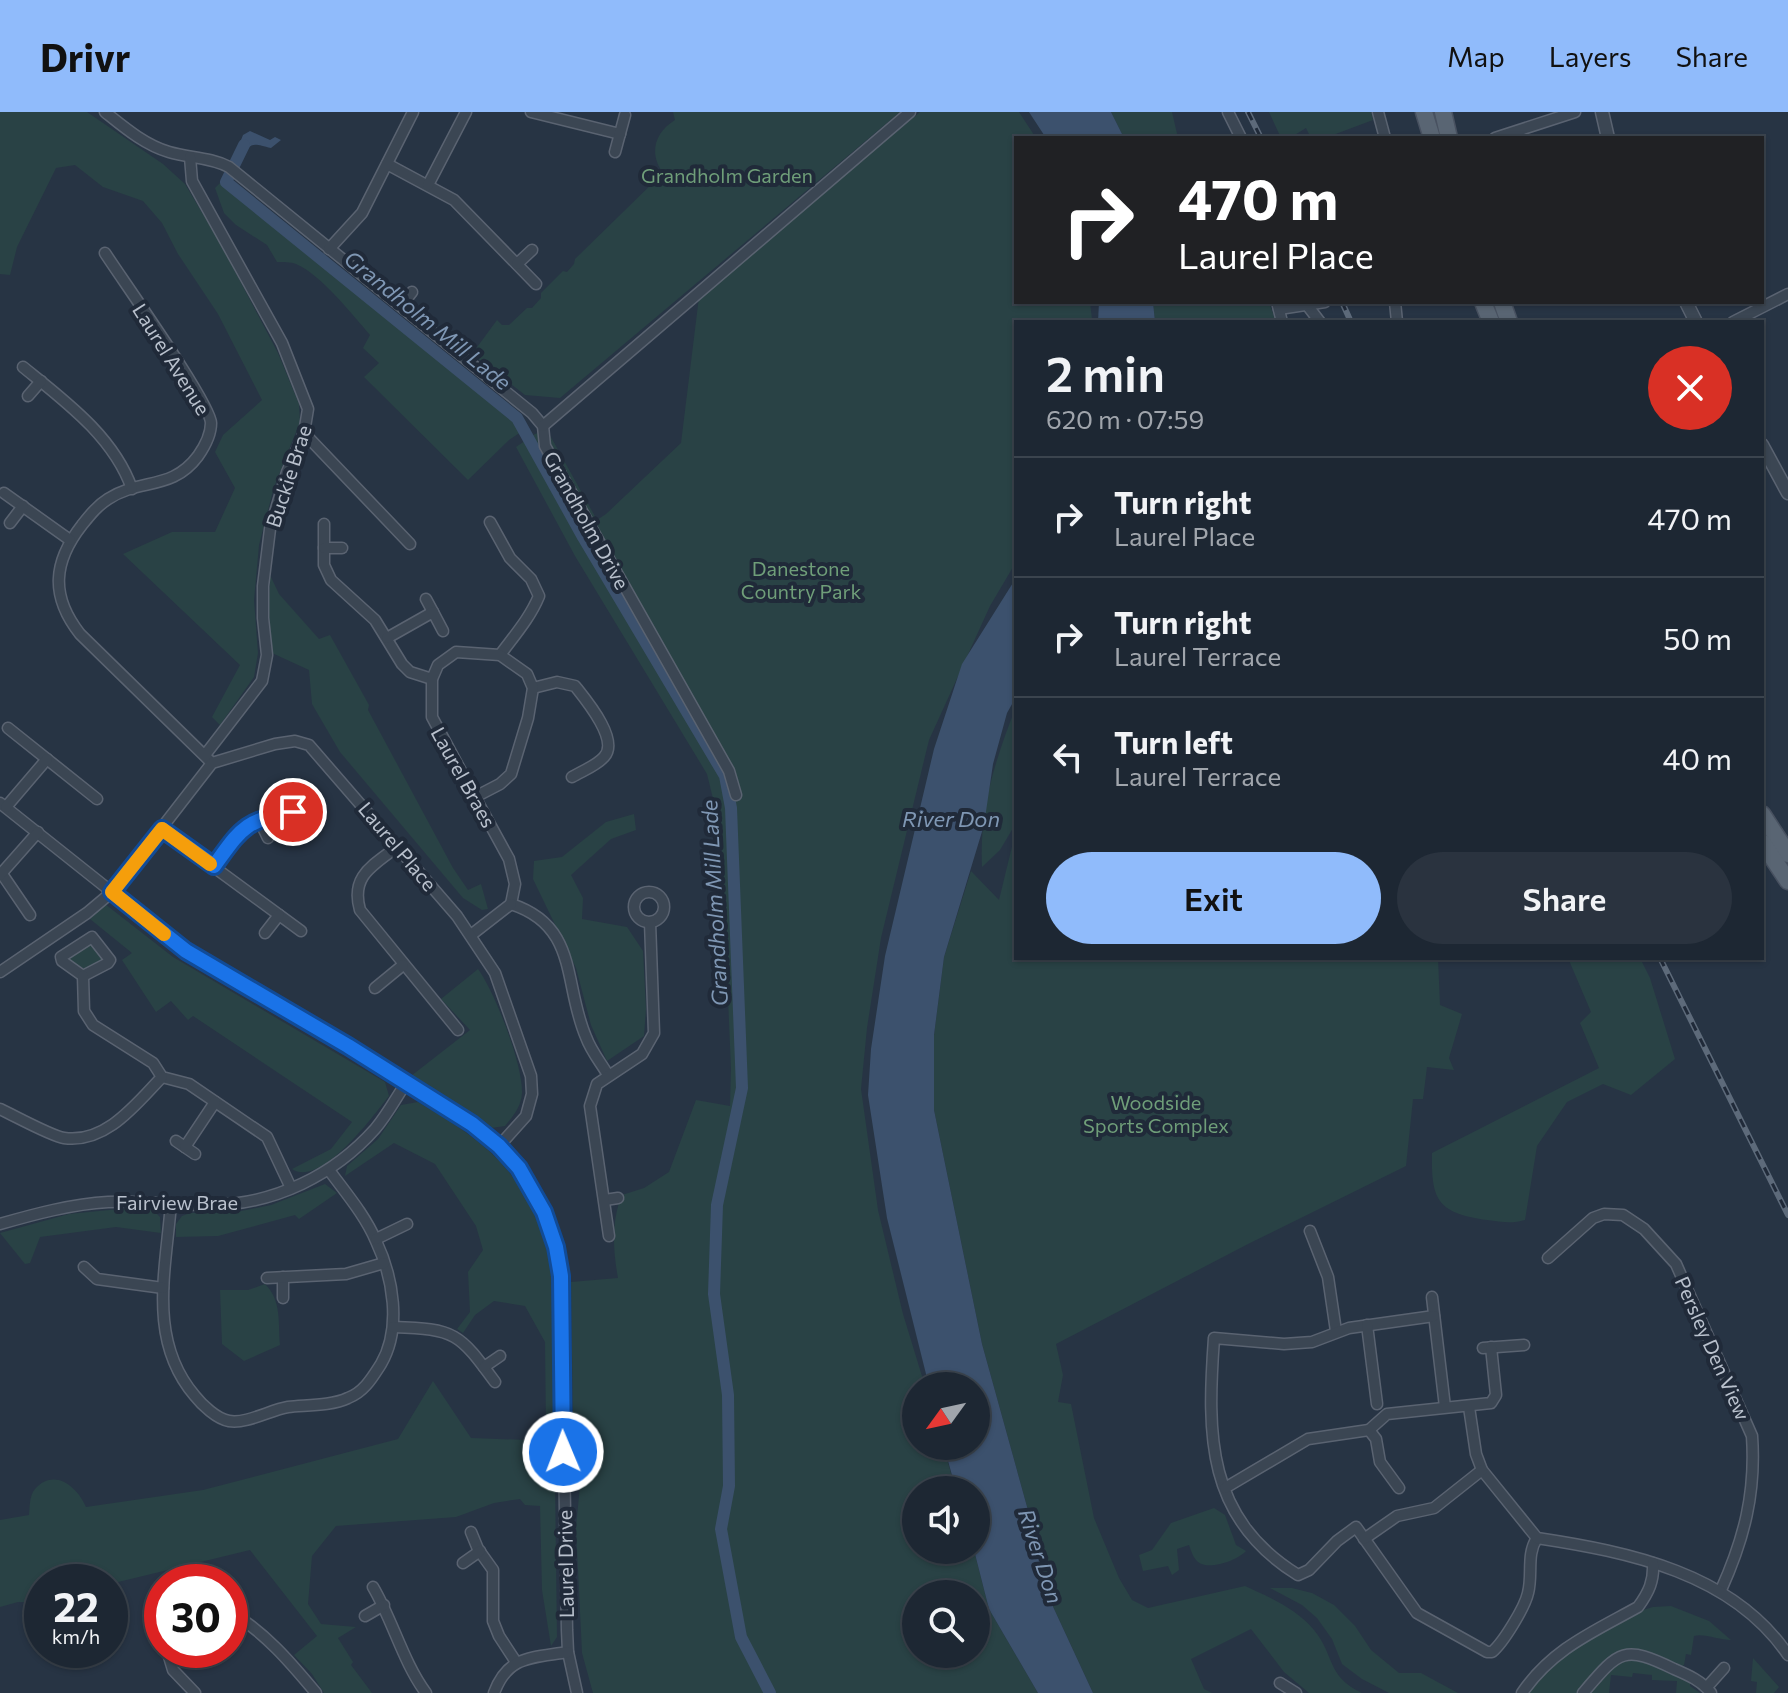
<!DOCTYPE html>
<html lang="en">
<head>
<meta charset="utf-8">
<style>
  :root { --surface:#1d2733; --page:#2a333f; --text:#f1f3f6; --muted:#a0a5ac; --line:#3b444e; --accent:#90bbfb }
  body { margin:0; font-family:Commissioner,sans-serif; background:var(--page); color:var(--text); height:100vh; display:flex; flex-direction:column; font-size:30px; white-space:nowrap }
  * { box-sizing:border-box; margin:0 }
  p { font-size:26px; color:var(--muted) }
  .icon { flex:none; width:44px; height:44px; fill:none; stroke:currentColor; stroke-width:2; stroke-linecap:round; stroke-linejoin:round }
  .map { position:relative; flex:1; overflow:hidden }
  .sheet { position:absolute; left:1014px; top:208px; width:750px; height:640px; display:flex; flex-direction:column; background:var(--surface); border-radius:0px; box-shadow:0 2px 6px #0004,0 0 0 2px var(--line) }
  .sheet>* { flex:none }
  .banner { position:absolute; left:1014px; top:24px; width:750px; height:168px; border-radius:0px; box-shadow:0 2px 6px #0004,0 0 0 2px var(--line); background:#202124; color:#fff; overflow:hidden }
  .needle { width:52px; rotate:237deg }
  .fabs { position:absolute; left:902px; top:1260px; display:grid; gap:16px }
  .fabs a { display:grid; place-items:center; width:88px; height:88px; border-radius:50%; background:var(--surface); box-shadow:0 2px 6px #0004,0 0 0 2px var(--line); font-size:40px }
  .speed { position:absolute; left:24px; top:1452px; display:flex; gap:16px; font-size:40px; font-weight:700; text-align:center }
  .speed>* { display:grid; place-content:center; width:104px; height:104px; border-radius:50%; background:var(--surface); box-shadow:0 2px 6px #0004,0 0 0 2px var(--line); line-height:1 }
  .speed small { font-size:20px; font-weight:400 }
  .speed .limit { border:12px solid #d22; background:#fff; color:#111 }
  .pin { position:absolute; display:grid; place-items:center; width:68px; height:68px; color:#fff; margin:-34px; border:4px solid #fff; border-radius:50%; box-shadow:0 2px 8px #0007 }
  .me { position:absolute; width:88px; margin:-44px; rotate:359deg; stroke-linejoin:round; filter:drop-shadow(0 0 6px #0008) }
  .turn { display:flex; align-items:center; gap:28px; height:168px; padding:0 32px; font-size:36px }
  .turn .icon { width:104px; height:104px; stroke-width:2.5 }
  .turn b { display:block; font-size:56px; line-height:68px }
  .round { display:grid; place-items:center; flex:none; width:84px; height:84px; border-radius:42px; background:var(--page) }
  .overview { display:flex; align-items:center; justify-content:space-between; height:136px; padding:0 32px }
  h1 { font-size:48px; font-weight:600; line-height:60px }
  .action { display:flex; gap:16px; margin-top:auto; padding:16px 32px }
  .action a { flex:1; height:92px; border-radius:48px; background:var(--accent); color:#111; font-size:32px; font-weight:600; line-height:92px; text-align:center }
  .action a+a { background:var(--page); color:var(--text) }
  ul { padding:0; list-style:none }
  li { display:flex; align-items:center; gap:24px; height:120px; padding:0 32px; border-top:2px solid var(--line) }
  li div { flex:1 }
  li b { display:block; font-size:30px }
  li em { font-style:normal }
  header { display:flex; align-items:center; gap:48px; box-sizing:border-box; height:112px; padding:0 40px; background:var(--accent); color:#111 }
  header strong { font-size:38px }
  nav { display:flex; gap:44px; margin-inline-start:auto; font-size:28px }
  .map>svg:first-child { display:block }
  .green { fill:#294245; fill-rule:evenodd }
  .water { fill:#3c516d }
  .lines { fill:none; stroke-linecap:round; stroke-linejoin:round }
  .canal { stroke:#3c516d; stroke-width:12 }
  .minor-casing { stroke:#5a6371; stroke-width:13 }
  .tertiary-casing { stroke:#5a6371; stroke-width:15 }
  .primary-casing { stroke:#485160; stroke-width:19 }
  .minor { stroke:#3b4653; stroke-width:10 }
  .tertiary { stroke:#3b4653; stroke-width:12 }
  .primary { stroke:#596573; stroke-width:16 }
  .rail-casing { stroke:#5d6a7a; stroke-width:6 }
  .rail { stroke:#202a39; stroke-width:3; stroke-dasharray:9; stroke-linecap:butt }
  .route-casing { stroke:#114b97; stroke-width:20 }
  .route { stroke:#1a73e8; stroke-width:14 }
  .slow { stroke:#f59e0b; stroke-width:14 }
  .labels { text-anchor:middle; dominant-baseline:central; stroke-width:8; stroke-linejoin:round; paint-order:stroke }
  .park-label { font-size:20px; fill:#6f9e79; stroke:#202a39 }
  .street-label { font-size:20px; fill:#b9c1cd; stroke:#202a39 }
  .water-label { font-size:22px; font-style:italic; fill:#7f97b4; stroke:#202a39 }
</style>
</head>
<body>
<header>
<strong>Drivr</strong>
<nav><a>Map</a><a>Layers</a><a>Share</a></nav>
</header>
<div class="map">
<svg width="1788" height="1581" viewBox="0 0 1788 1581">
  <rect width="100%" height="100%" fill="#273444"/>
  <g class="green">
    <polygon points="0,0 87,0 163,52 185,72 219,129 278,241 299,292 300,310 274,375 259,433 254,488 258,541 254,565 220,613 212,605 240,553 123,442 172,420 215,420 235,376 215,340 223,323 262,288 218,202 178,142 162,111 143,89 103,75 75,53 56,56 17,135 10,163 0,162"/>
    <path d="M673 0H900L560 286 525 283 472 242 497 208 502 213H509L527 196H532L541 186V181L563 159 567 160 574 152 575 147 663 61C649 42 654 21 675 8Z"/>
    <path d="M920 0H1019L1036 26H1016V190H1090L1092 207 1091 210H1016V450L990 494 929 628 881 826 867 916 861 977 878 1098 903 1202 925 1274H916V1334H943L956 1378H916V1438H974L989 1497 1038 1581H593L582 1541 576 1416 581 1362 573 1313 571 1170 618 1166C613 1139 611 1109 622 1083L644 1076 669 1060 696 988 730 994 731 957 721 720 707 662 575 444 516 335 535 322 547 318 597 408 606 402 681 331 699 185ZM916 1482H976V1542H916Z"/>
    <polygon points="1111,0 1172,0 1178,26 1124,26"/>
    <polygon points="1269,0 1371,0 1373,8 1325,26 1311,26 1306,16 1290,26 1281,26"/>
    <path d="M222 69 514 308 521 320 509 328 468 368 364 265 379 251 363 236 370 223C353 203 320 162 296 152 291 150 282 150 277 150L267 133 236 113 224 101 215 76Z"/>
    <polygon points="1153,190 1269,190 1276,210 1155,210"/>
    <polygon points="270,463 279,482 319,527 330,523 369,593 368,598 453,756 468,778 481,772 488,797 482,798 463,786 340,640 312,592 309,558 272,541 268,505"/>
    <path d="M1016 595V711L1000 738 982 755C979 698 995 648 1016 595Z"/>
    <polygon points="634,702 636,718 611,727 571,763 583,786 582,807 627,815 643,839 646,897 644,924 607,949 591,913 576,856 533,767 534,749 562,745 606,710"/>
    <path d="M1016 718V846H1438L1440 893 1462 902 1449 946 1454 958 1427 955 1423 987H1413L1406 1054 1250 1131 1056 1232 1063 1263 1058 1290 1071 1292 1094 1406 1119 1466 1132 1488 1148 1496 1245 1474C1269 1485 1297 1497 1314 1518 1335 1543 1326 1564 1362 1581H1309L1284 1560 1251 1517 1191 1547 1204 1577 1212 1581H1093L1049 1486 1039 1438 982 1232 934 998V923L944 845 971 759 999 788Z"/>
    <path d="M105 792 173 845 385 970 389 984C373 1004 321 1076 292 1057L331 1037 352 1010 193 904 188 908 171 889 156 900 122 848 132 841 90 807Z"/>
    <polygon points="91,831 102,847 100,851 85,857 66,848"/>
    <path d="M1568 846H1640L1650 866 1675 947 1631 983 1603 972 1567 990 1537 1034 1525 1108C1512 1112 1501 1110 1487 1108 1438 1101 1431 1089 1432 1041L1599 956 1580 911 1591 900Z"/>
    <path d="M478 857C495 880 523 953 522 981 521 995 514 1003 505 1014L491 1016 411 964 470 918 441 887Z"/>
    <path d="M418 990C467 1019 505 1043 532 1095 562 1152 553 1226 554 1287 555 1367 556 1446 557 1525L551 1534 542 1478 540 1394 525 1393 520 1387 494 1391 456 1405 336 1414 312 1444 308 1492 321 1512 356 1515 338 1526 353 1550 351 1553 372 1581H324L312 1562 294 1543 317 1524 250 1438 110 1472V1470H42V1490H18L0 1495V1408L29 1403C30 1395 29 1384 35 1377 54 1355 78 1375 86 1395L203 1378 398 1327 433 1269 471 1326 526 1328 546 1315 545 1230 525 1194 494 1189 475 1203 463 1221 457 1217 470 1200 468 1160 483 1138 476 1114 435 1052 394 1031 345 1064 347 1054 378 1027 401 993Z"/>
    <polygon points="325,1072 337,1081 299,1107 295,1103 218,1124 176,1125 176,1112 182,1104 190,1101 231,1101 271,1093"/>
    <polygon points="119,1097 153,1098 160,1105 161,1121 116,1115 40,1125 30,1151 25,1152 0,1121 69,1102"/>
    <path d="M265 1172C282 1189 278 1211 280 1233L244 1249 222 1232 220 1178H248Z"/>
    <path d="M1214 1396 1225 1403 1236 1433 1246 1439C1238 1448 1209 1459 1198 1450 1193 1446 1191 1438 1189 1433L1177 1437 1179 1458 1172 1463 1168 1454 1143 1459 1139 1443 1152 1438 1171 1411Z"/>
    <polygon points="1270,1476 1292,1476 1312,1481 1334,1493 1355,1514 1371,1538 1399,1561 1421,1561 1458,1581 1389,1581 1362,1567 1342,1552 1332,1527 1317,1506 1302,1493"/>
    <path d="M1671 1494 1709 1509 1731 1528C1719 1528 1704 1521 1694 1524L1691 1543 1686 1542 1684 1553 1680 1555C1619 1527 1621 1531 1578 1581H1529L1558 1545 1640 1499 1653 1495Z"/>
    <path d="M1632 1546C1655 1548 1670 1561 1690 1570V1574L1700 1581H1676L1677 1569 1652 1568V1563L1633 1561 1632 1565 1611 1563 1609 1581H1587C1600 1566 1613 1552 1632 1546Z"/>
    <polygon points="1753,1546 1779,1575 1774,1581 1756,1581 1757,1570 1751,1569"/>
  </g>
  <g class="water">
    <polygon points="1029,0 1111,0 1124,26 1046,26"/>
    <path d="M250 19 270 28 275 25 281 28 271 36C252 31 250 29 241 49L234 46 243 23Z"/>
    <polygon points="1099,190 1153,190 1155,210 1098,210"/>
    <polygon points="1016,466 1016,585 1007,601 993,652 984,713 944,845 934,923 934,998 982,1232 1039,1438 1049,1486 1093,1581 1038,1581 989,1497 974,1438 976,1378 956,1378 944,1334 976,1334 976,1274 929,1274 887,1106 868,983 871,937 885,844 934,637 962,552"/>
  </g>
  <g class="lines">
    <polyline class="canal" points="244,33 226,70 517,306 583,425 725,664 731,696 742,976 717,1093 714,1182 728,1283 729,1374 721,1417 741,1525 770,1581"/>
    <g class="minor-casing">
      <g id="minor">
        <path d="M105 0C125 16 145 33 169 40 189 46 210 45 229 55L532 301 543 314 545 334 729 659 736 683"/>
        <polyline points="531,0 620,22"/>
        <polyline points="1228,0 1241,26"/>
        <polyline points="1378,0 1385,26"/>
        <polyline points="1495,26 1575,0"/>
        <polyline points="615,40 625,3"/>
        <polyline points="190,45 192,69 282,231 308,297 304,321 287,360 270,417 263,474 263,506 267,543 262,569 205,643"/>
        <polyline points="387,52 454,88 536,172"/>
        <polyline points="428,73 466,0"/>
        <polyline points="329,137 362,101 413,0"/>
        <path d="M105 141C121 166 211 292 211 311 211 323 205 334 198 344 172 379 140 366 108 387 97 394 90 403 82 413 53 450 50 484 80 522L212 651"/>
        <polyline points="517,152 532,138"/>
        <polyline points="1277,190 1282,210"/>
        <polyline points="1395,190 1397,210"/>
        <polyline points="1307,193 1320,210"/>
        <polyline points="401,194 412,180"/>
        <polyline points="1279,197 1325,190"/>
        <polyline points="1733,210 1788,182"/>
        <path d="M23 255C65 289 114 325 132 377"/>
        <polyline points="28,284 41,269"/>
        <polyline points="543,314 910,0"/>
        <polyline points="304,321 410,432"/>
        <polyline points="4,381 70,428"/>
        <path d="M490 410 510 446 531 467 539 484C530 506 514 524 500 543"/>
        <polyline points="10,411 23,394"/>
        <polyline points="324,412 324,453 331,468 375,508 402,552 410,560 432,567"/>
        <polyline points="324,436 342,436"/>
        <polyline points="426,487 433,500"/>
        <polyline points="387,526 433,500 443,519"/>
        <path d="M533 576 557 570 575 574C586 588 620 628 604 645 596 654 582 659 572 665"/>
        <polyline points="8,616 97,687"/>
        <polyline points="475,685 500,672 511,662 528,606 533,576 527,562 500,543 456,540 438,553 432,567 432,605 475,685 509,747 515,772 511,792"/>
        <polyline points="0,691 186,839 348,934 472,1012 492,1028 519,1056 540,1089 556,1135 561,1164 567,1518 568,1540 577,1581"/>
        <polyline points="6,695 47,647"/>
        <polyline points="259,707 268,726"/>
        <polyline points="162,717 301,819"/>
        <path d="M398 734C374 753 350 763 360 798L458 918"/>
        <path d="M214 754C241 717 244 708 293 700"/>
        <polyline points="2,762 30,803"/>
        <polyline points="0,763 38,720"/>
        <circle cx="649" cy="795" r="15"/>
        <path d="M511 792C579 814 563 872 586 925 591 939 601 951 608 963"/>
        <polyline points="265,821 279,803"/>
        <polyline points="471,823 511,792"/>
        <polygon points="92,825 110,848 108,851 83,864 62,849 61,845"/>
        <polyline points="0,860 87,801 112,780 212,651 275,632 295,629 309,633 457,804 495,861 531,964 532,982 526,1004 499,1034"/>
        <polyline points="83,864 84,899 93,913 153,951 162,965 189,972 267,1025 291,1076"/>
        <polyline points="375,876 403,853"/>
        <path d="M0 997C15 1004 51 1024 64 1026 106 1032 136 992 162 965"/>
        <polyline points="176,1029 195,1042"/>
        <polyline points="185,1035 215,990"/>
        <polyline points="605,1088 618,1086"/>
        <path d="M171 1091C166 1158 147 1228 195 1284 202 1293 217 1307 229 1309 247 1312 270 1298 288 1295 306 1293 331 1294 348 1286 364 1280 372 1266 381 1252 402 1216 393 1165 376 1129 365 1103 345 1080 329 1058"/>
        <path d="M0 1112C35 1102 72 1092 108 1090 143 1088 178 1094 213 1093 275 1092 334 1063 375 1017 387 1003 396 986 406 971"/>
        <polyline points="1310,1119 1328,1165 1336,1219"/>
        <polyline points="609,1124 590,994 597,972 642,942 654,921 650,810"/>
        <polyline points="376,1127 407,1112"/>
        <path d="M1548 1146 1593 1106 1604 1102 1623 1103 1644 1117 1676 1152 1752 1324C1756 1381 1744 1427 1721 1478"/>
        <polyline points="84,1155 97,1167 163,1176"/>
        <polyline points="283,1165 283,1186"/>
        <polyline points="267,1166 346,1162 384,1151"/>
        <polyline points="1432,1185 1445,1295"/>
        <path d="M1434 1204 1349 1216 1312 1230 1284 1232 1214 1226C1207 1323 1206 1406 1298 1463L1309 1458 1337 1429 1356 1415 1417 1501 1487 1540H1492C1503 1531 1525 1495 1528 1481 1533 1462 1526 1443 1537 1426"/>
        <polyline points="1367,1213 1377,1292"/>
        <path d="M393 1215C456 1217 459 1221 495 1270"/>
        <polyline points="1483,1236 1524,1233"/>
        <polyline points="484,1255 500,1244"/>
        <path d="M1469 1295 1476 1342 1482 1358 1537 1426C1629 1440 1733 1461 1788 1543"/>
        <polyline points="1369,1318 1376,1327 1380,1350 1399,1376"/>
        <polyline points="1225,1376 1308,1327 1369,1318 1387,1302 1491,1291 1496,1283 1491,1235"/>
        <polyline points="471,1420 478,1437 493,1458 493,1509 499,1524 516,1550"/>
        <polyline points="1364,1427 1397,1404 1434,1396 1482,1358"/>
        <polyline points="463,1451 480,1439"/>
        <path d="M373 1475C393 1509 403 1550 426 1581"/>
        <polyline points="152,1496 162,1506"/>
        <path d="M230 1500C264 1519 291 1551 316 1581"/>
        <polyline points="365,1504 384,1493"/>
        <polyline points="167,1538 173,1558 195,1581"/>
        <polyline points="1280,1571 1296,1581"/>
        <polyline points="1707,1575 1724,1556"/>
        <path d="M494 1581C508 1543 532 1546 568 1540"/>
        <path d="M1522 1581C1552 1537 1593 1520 1638 1495 1649 1480 1654 1469 1653 1451"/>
        <path d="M1583 1581C1619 1539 1623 1532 1674 1557 1688 1563 1702 1569 1711 1581"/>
      </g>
    </g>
    <g class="tertiary-casing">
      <g id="tertiary">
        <polyline points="1602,0 1608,26"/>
        <polyline points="1686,190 1696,210"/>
        <polyline points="1762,333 1788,381"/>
      </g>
    </g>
    <g class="primary-casing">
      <g id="primary">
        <polyline points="1424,0 1432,26"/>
        <polyline points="1443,0 1449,26"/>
        <polyline points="1483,190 1491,210"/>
        <polyline points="1502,190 1509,210"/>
        <polyline points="1762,702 1788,742"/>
        <polyline points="1762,730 1788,769"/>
      </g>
    </g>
    <use href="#minor" class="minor"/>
    <use href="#tertiary" class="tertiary"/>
    <use href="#primary" class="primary"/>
    <g class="rail-casing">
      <g id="rail">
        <polyline points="1248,0 1261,26"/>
        <polyline points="1342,190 1351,210"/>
        <polyline points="1660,846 1788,1103"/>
      </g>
    </g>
    <use href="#rail" class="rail"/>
  </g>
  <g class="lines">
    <g class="route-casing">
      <path id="route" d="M293 700C244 708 241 717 214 754L162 717 112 780 186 839 348 934 472 1012 499 1034 519 1056 544 1100 556 1135 561 1164 563 1340"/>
    </g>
    <use href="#route" class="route"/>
    <polyline class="slow" points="164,822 112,780 162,717 210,752"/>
  </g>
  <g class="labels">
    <g class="park-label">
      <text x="727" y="63">Grandholm Garden</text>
      <text x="801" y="456">Danestone<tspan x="801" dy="23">Country Park</tspan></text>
      <text x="1156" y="990">Woodside<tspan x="1156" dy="23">Sports Complex</tspan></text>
    </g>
    <g class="street-label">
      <text transform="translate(172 247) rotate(58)">Laurel Avenue</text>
      <text transform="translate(288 364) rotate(-72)">Buckie Brae</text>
      <text transform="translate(587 408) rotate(61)">Grandholm Drive</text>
      <text transform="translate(464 665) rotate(61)">Laurel Braes</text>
      <text transform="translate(398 734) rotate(50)">Laurel Place</text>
      <text x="177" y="1090">Fairview Brae</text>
      <text transform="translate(1713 1236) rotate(66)">Persley Den View</text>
      <text transform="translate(565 1452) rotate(-91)">Laurel Drive</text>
    </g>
    <g class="water-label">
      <text transform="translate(428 208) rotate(39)">Grandholm Mill Lade</text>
      <text x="951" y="706">River Don</text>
      <text transform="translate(714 791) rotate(-93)">Grandholm Mill Lade</text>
      <text transform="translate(1041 1444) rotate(72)">River Don</text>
    </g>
  </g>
</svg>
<div class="fabs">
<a><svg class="needle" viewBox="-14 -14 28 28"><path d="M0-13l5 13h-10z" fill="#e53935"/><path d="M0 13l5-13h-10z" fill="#a0a5ac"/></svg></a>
<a><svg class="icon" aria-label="sound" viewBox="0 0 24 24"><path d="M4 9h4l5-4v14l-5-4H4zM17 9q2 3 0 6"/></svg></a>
<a><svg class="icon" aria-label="search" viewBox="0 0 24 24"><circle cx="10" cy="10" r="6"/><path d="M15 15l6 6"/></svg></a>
</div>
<div class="speed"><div>22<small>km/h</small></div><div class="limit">30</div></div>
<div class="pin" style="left:293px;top:700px;background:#d93025"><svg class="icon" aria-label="arrive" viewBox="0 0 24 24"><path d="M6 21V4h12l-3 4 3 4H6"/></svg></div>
<svg class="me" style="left:563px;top:1340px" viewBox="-20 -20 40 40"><circle r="17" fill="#1a73e8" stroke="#fff" stroke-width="3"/><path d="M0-11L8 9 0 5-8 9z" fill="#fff"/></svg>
<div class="banner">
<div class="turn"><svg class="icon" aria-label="right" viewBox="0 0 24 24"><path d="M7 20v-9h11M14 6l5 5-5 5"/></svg><div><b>470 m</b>Laurel Place</div></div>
</div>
<section class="sheet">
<div class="overview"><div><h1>2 min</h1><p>620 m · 07:59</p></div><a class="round" style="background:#d93025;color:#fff"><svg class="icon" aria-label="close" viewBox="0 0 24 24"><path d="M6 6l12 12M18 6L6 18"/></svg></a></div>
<ul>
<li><svg class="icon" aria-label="right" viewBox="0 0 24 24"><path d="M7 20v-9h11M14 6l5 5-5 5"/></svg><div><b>Turn right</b><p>Laurel Place</p></div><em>470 m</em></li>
<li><svg class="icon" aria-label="right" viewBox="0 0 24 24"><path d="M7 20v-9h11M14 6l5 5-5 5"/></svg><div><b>Turn right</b><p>Laurel Terrace</p></div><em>50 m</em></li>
<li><svg class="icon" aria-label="left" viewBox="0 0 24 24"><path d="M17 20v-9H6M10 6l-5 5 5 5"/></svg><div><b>Turn left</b><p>Laurel Terrace</p></div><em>40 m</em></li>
</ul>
<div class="action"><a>Exit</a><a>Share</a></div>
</section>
</div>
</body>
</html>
